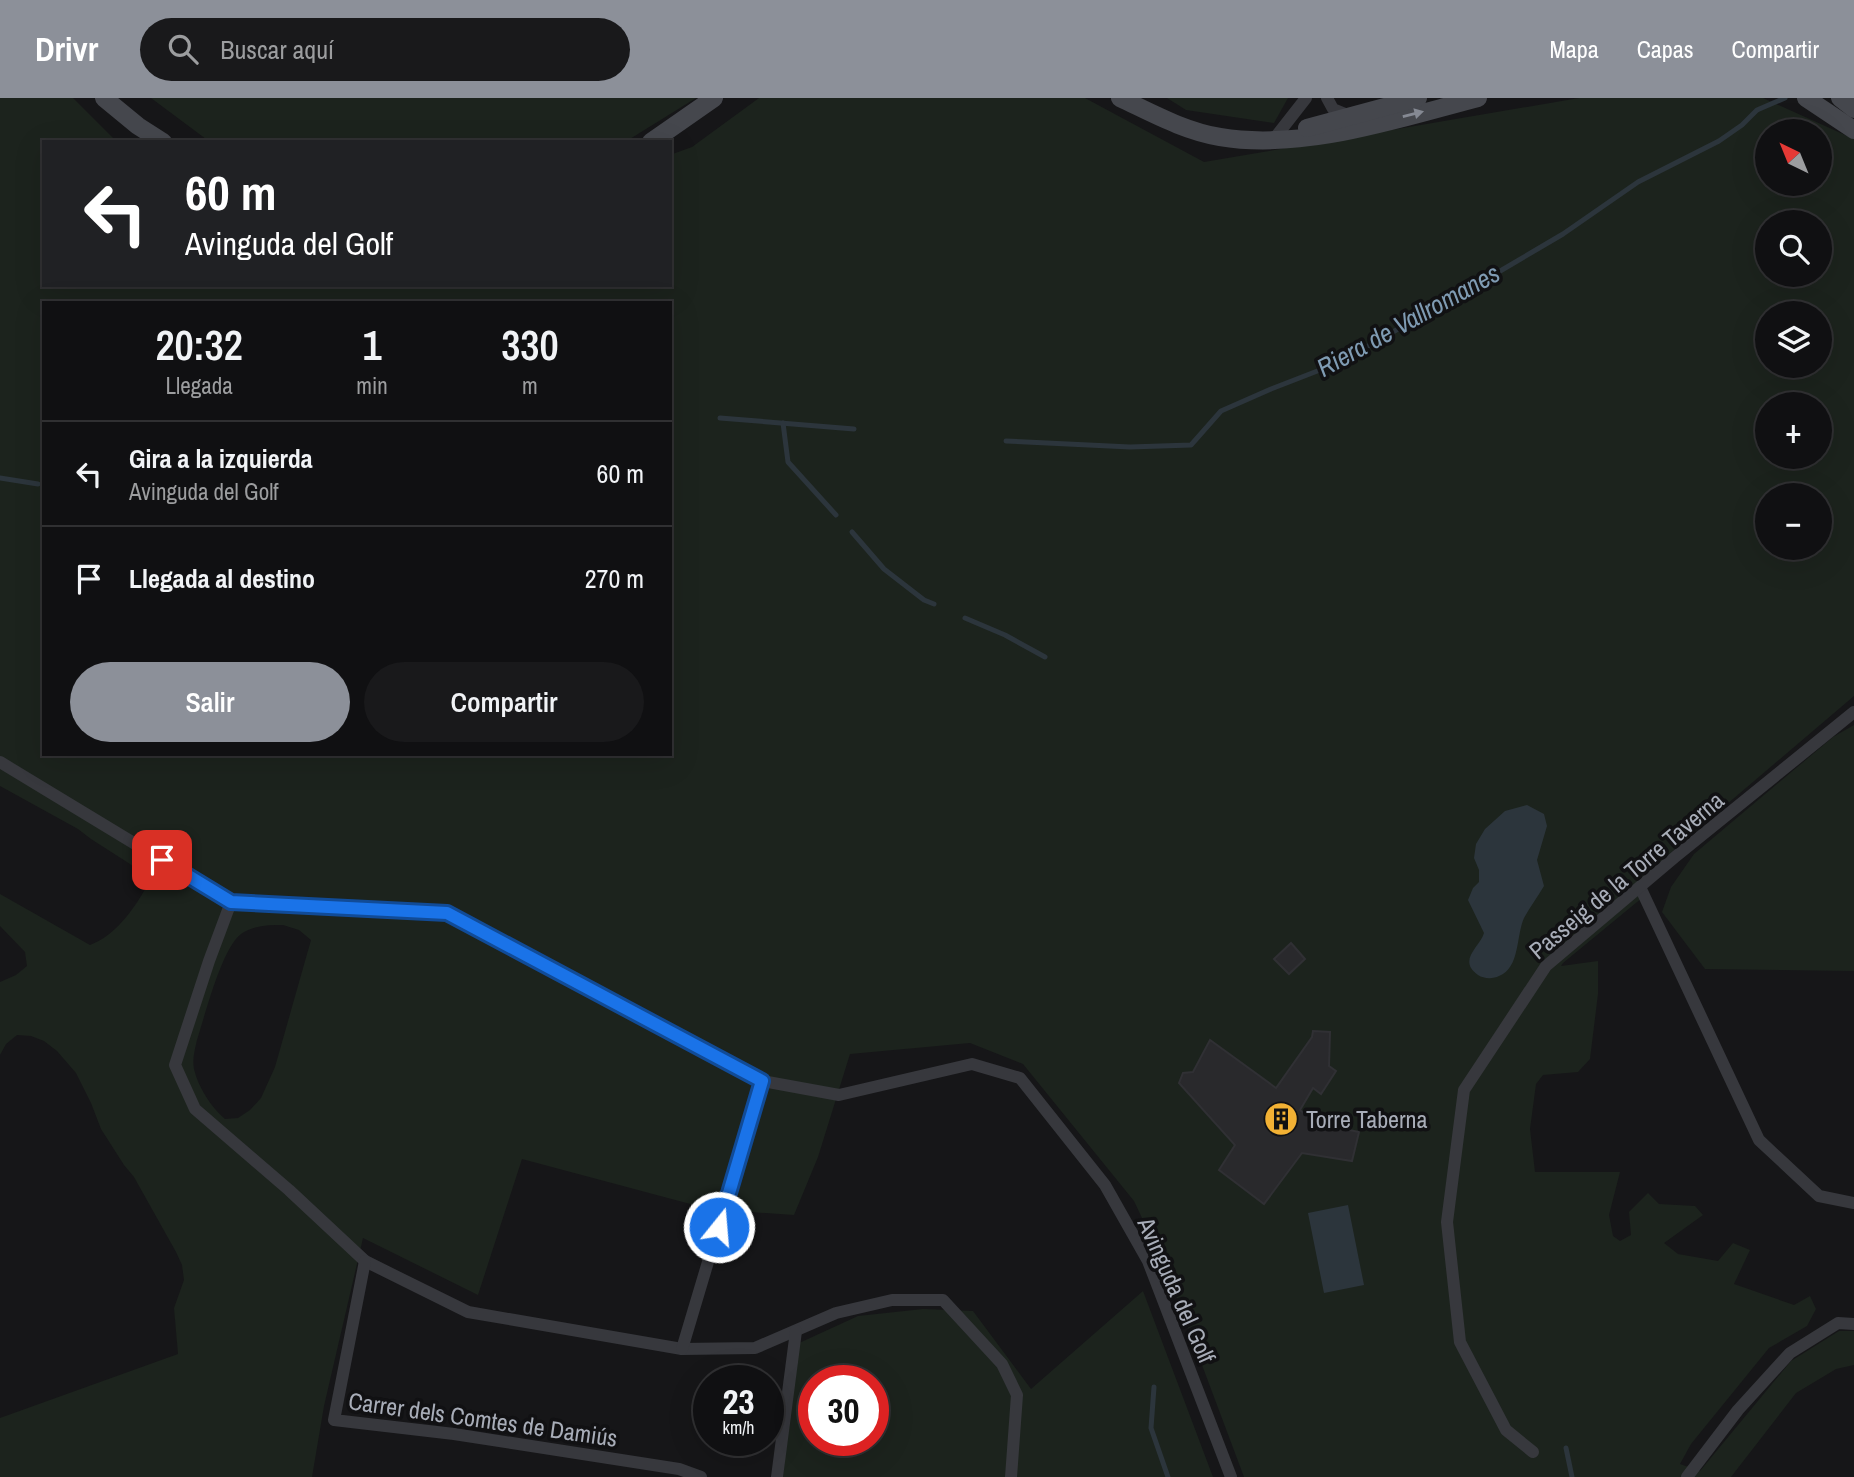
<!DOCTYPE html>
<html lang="es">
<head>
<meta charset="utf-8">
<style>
  :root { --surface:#101012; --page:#19191b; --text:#f1f3f6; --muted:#9c9d9f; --line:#303032; --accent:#8c9099 }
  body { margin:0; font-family:"Archivo Narrow",sans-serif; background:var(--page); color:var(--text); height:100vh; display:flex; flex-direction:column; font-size:26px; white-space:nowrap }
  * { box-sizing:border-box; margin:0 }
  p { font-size:23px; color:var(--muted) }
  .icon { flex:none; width:38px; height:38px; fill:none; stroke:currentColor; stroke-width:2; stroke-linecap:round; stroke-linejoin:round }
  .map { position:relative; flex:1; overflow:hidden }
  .side { position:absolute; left:42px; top:203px; width:630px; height:455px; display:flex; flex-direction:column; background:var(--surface); border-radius:0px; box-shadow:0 7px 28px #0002,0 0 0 2px var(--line) }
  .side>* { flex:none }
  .guide { position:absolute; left:42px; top:42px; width:630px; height:147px; border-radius:0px; box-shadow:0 7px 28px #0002,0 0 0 2px var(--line); background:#202124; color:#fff; overflow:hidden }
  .needle { width:46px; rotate:317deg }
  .buttons { position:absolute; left:1755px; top:21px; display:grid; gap:14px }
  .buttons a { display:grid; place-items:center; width:77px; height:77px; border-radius:50%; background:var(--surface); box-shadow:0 7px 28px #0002,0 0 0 2px var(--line); font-size:35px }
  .speed { position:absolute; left:693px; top:1267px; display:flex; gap:14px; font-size:35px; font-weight:700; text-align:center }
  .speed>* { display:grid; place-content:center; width:91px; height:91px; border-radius:50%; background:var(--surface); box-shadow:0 7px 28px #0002,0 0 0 2px var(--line); line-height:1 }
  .speed small { font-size:18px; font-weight:400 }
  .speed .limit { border:10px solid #d22; background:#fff; color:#111 }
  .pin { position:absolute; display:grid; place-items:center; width:60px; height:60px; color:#fff; margin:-30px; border-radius:14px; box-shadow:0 4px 10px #0006 }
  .me { position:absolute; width:77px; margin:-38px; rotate:17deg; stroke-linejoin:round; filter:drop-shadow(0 0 5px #0008) }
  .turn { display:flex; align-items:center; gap:24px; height:147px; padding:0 28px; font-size:32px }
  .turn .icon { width:91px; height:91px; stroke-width:2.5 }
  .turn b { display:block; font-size:49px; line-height:60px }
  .eta { display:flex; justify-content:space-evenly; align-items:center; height:119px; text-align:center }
  .eta b { font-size:42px; font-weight:600; line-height:49px }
  .action { display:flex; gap:14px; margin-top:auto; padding:14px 28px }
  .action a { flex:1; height:80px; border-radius:42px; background:var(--accent); color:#fff; font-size:28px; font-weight:600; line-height:80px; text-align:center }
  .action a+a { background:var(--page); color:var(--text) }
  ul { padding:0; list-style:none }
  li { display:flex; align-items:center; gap:21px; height:105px; padding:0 28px; border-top:2px solid var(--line) }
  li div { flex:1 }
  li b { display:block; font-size:26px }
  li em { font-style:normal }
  header { display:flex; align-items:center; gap:42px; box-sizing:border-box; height:98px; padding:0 35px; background:var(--accent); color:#fff }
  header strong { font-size:33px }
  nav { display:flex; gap:38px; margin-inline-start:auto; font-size:24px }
  .search { width:490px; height:63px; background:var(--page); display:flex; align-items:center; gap:18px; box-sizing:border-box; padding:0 24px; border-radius:38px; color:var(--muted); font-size:26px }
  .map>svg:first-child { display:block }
  .green { fill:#1c231d; fill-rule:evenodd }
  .water { fill:#2c353c }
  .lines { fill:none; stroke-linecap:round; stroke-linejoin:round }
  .stream { stroke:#2c353c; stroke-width:5 }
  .building { fill:#29292c; stroke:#303034; stroke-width:2 }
  .minor { stroke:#37383d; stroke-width:12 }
  .secondary { stroke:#45474d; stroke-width:18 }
  .oneway { fill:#858993 }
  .route-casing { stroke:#114b97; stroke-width:18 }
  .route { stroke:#1a73e8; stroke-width:12 }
  .labels { text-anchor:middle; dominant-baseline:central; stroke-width:7; stroke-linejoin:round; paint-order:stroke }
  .street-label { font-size:24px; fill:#a8adb8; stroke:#111113 }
  .poi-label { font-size:24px; fill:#a8adb8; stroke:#111113; text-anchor:start }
  .water-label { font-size:26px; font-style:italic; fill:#7f9bb3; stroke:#111113 }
</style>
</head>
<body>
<header>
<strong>Drivr</strong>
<div class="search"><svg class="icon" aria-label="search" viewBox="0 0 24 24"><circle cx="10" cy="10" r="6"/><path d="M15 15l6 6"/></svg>Buscar aquí</div>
<nav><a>Mapa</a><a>Capas</a><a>Compartir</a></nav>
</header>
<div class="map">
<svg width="1854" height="1379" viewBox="0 0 1854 1379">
  <rect width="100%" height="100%" fill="#161618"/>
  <g class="green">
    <path d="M0 0H73L117 44H44V187H670V57L692 49 759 0H1085L1204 64 1579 0H1763L1854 41V598L1693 735 1639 783 1648 795 1563 865 1561 868 1598 863V896L1590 961 1578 974 1543 977 1536 986 1530 1031 1535 1074H1620L1609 1117 1613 1138 1620 1143 1631 1137 1629 1114 1648 1095 1659 1106 1695 1108 1703 1117 1664 1145 1678 1156 1718 1163 1733 1145 1750 1152 1734 1186 1794 1207 1810 1198 1816 1211 1807 1228 1769 1250 1691 1346 1680 1366 1700 1373 1791 1263 1839 1233H1854V1267L1836 1271 1796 1295 1731 1379H1244L1166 1171 1134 1103 1023 966 970 945 850 956 818 1059 794 1117 709 1111 522 1061 478 1197 363 1140 324 1308 312 1379H0V1320L178 1256 174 1210 184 1182 182 1167 176 1154 134 1079 124 1067 101 1031 91 1005 76 975 57 953 44 943 31 938 17 937 6 946 0 957V884L16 877 27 868 25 854 0 828V796L90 847C115 838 134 811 147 788L141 775 130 766 91 741 78 731 0 688ZM1768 33H1820V86H1768ZM1768 124H1820V177H1768ZM44 205H670V656H44ZM1768 215H1820V268H1768ZM1768 306H1820V359H1768ZM1768 397H1820V450H1768ZM283 827 299 832 311 842 275 969 261 1000 250 1012 238 1020 225 1021C211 1009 198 989 194 971 192 961 195 951 197 942 205 917 222 850 241 836 253 827 269 827 283 827Z"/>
    <polygon points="151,0 696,0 625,44 210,44"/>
    <polygon points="1167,0 1288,0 1274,25 1186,12"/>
    <polygon points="1854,627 1854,873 1705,871 1662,814 1671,789 1694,756 1833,639"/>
    <path d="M1143 1193 1213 1379H783L797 1246 858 1218 923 1211 973 1213 1031 1291ZM814 1283H873V1342H814Z"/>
  </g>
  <g class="water">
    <path d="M1527 707 1544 716 1547 728 1537 762 1544 788C1538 798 1530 809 1524 820 1516 838 1520 870 1499 878 1493 881 1484 881 1478 877 1457 862 1480 849 1484 835L1468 802 1473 790 1479 784V772L1474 760 1476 746 1485 731 1505 713Z"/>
    <polygon points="1348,1107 1364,1187 1324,1195 1308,1115"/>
  </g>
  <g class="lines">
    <g class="stream">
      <polyline points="720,320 854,331"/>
      <polyline points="783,325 788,364 836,417"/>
      <polyline points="1006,343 1130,349 1191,347 1221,313 1271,291 1338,265 1490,179 1563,136 1638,84 1719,43 1742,27 1757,12 1785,0"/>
      <polyline points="0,380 38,386"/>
      <polyline points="852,434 884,471 924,502 934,506"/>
      <polyline points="965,520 1005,537 1045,559"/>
      <polyline points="1154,1289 1151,1330 1168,1379"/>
      <polyline points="1566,1350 1572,1379"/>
    </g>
  </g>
  <g class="building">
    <polygon points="1291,845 1305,861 1289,876 1274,861"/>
    <polygon points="1313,933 1330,934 1329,968 1336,973 1321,996 1313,990 1300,1012 1316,1025 1359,1034 1352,1063 1302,1055 1264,1106 1219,1072 1235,1047 1179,985 1183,975 1193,974 1210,942 1276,990 1312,939"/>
  </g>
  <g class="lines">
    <g class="minor">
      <polyline points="1327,0 1333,11 1350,18"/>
      <polyline points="1274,41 1306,0"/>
      <polyline points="0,664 231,804 447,815 762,983 839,997 972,966 1020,980 1105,1087 1148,1163 1231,1379"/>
      <polyline points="1640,789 1759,1042 1819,1098 1854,1105"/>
      <polyline points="231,804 209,863 175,967 195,1011 289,1092 365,1163 468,1214 682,1251 755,1250 836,1215 892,1202 943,1202 1002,1266 1017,1297 1011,1379"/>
      <polyline points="365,1163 334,1322 454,1336 679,1371 701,1379"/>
      <polyline points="682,1251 762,983"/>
      <polyline points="1533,1354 1506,1332 1460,1244 1447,1124 1464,992 1546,868 1675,759 1854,614"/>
      <polyline points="777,1379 796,1233"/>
      <polyline points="1687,1379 1738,1312 1790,1255 1838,1225 1854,1226"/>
    </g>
    <g class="secondary">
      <polyline points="104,0 138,28 163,44"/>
      <path d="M1120 0C1152 15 1184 33 1220 39 1303 53 1397 21 1478 0"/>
      <polyline points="1806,0 1854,32"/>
      <polyline points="1840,0 1854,11"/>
      <polyline points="1307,30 1418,0"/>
      <polyline points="651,44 714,0"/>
    </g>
  </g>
  <defs><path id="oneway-solid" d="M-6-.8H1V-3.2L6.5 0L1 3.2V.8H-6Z" transform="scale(1.75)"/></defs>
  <use class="oneway" href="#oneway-solid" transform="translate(1413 16) rotate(-14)"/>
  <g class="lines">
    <g class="route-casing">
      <polyline id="route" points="162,762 231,804 447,815 762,983 719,1129"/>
    </g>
    <use href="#route" class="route"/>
  </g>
  <defs>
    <g id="building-disc" transform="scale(1.75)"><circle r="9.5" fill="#f2b134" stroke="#111113"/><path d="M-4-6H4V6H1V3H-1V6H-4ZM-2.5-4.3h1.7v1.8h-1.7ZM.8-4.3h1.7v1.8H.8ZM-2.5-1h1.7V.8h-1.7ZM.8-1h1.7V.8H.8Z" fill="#111"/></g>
  </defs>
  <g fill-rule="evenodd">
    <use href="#building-disc" x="1281" y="1021"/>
  </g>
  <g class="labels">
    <g class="street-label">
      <text transform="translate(1626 777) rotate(-40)">Passeig de la Torre Taverna</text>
      <text transform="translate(1177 1192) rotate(66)">Avinguda del Golf</text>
      <text transform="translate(483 1321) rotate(8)">Carrer dels Comtes de Damiús</text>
    </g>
    <g class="poi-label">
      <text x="1306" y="1021">Torre Taberna</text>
    </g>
    <g class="water-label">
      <text transform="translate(1408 222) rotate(-29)">Riera de Vallromanes</text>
    </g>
  </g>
</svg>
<div class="buttons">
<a><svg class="needle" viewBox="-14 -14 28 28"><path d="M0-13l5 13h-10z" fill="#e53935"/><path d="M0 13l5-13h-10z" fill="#9c9d9f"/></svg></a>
<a><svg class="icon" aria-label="search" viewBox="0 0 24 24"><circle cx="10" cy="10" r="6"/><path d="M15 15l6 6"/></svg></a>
<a><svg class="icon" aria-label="layers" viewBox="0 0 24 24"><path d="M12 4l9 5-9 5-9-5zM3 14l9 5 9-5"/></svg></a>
<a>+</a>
<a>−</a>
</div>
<div class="speed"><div>23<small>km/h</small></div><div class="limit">30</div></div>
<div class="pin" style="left:162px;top:762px;background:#d93025"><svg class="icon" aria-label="arrive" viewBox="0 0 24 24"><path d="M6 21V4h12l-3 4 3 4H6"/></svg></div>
<svg class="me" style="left:719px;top:1129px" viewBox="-20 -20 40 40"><circle r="17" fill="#1a73e8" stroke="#fff" stroke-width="3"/><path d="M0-11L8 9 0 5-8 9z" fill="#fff"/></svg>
<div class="guide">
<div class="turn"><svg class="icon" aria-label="left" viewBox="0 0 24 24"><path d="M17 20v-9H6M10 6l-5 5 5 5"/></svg><div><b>60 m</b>Avinguda del Golf</div></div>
</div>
<section class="side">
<div class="eta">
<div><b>20:32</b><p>Llegada</p></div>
<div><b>1</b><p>min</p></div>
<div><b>330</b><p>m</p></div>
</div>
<ul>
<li><svg class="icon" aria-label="left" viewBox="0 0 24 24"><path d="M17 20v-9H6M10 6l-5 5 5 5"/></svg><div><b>Gira a la izquierda</b><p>Avinguda del Golf</p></div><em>60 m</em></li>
<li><svg class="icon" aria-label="arrive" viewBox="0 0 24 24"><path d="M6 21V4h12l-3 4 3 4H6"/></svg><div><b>Llegada al destino</b></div><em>270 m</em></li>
</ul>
<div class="action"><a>Salir</a><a>Compartir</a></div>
</section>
</div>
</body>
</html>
